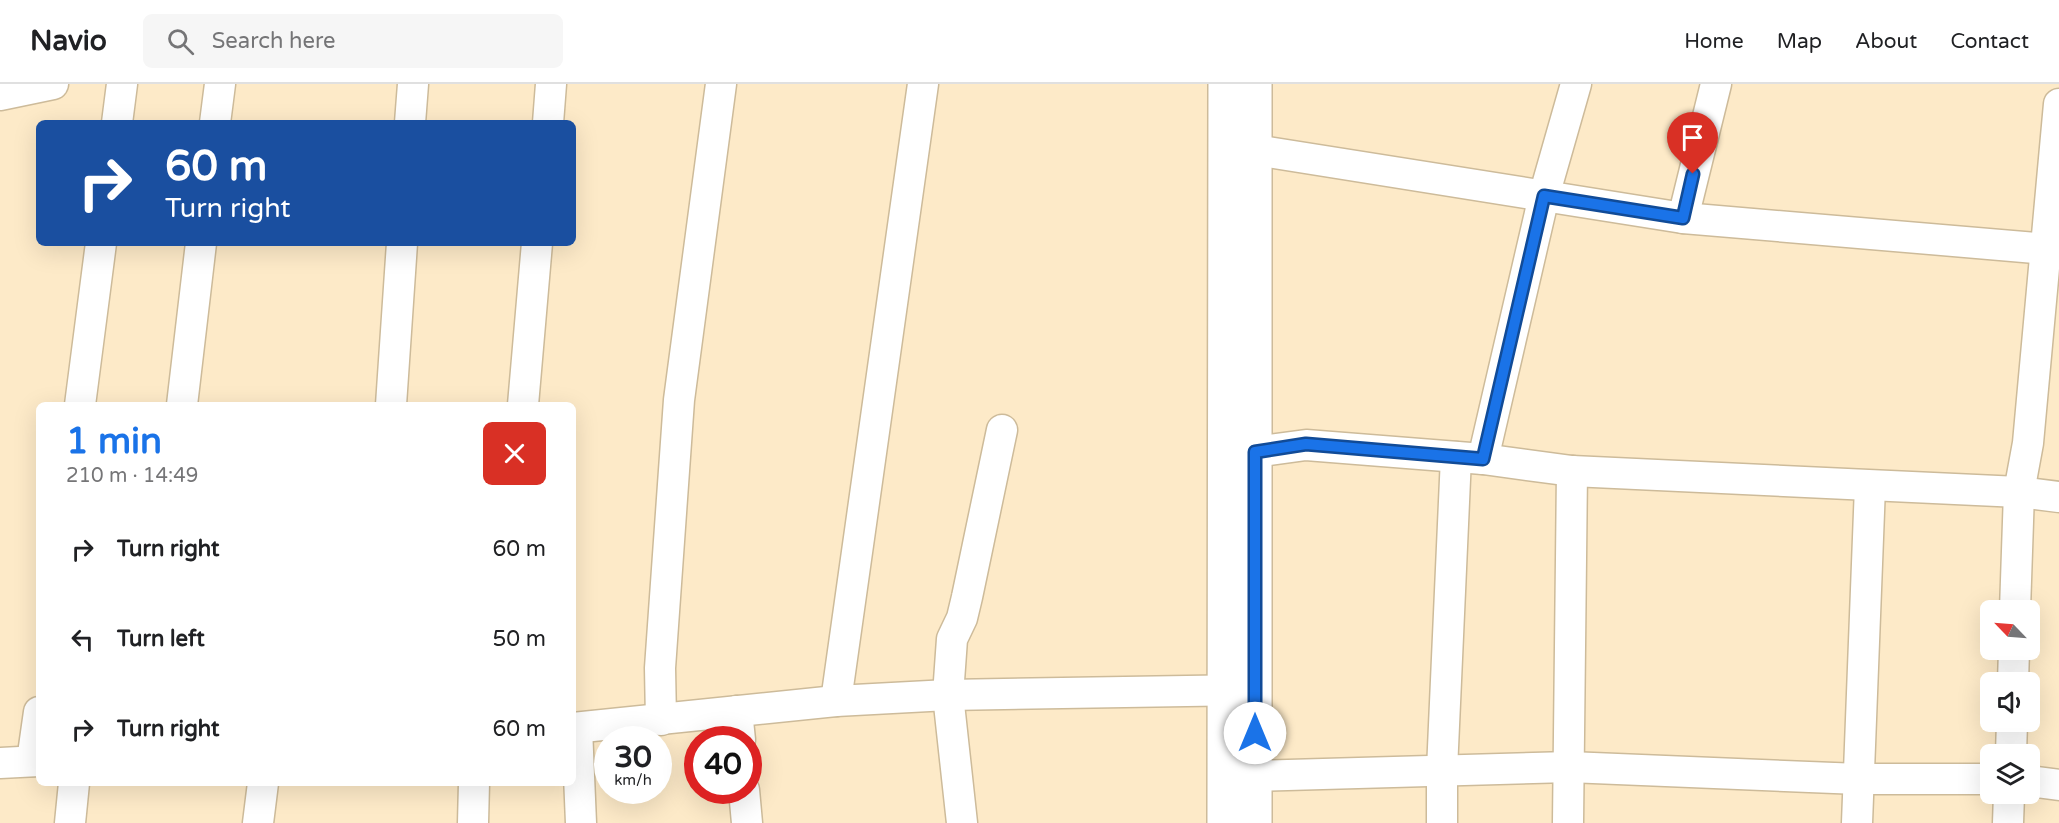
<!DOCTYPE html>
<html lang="en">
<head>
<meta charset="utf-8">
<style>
  :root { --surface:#fff; --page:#f6f6f6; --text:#202124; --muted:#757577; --line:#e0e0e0; --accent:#1a73e8 }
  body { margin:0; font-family:"Varela Round",sans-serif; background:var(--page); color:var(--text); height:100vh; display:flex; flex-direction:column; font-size:22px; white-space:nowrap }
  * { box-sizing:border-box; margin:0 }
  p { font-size:20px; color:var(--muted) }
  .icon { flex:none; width:33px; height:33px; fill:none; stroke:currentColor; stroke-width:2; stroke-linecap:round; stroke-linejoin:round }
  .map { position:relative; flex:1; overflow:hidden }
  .panel { position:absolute; left:36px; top:318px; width:540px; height:384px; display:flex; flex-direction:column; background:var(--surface); border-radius:9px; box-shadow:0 6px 24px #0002 }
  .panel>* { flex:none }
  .top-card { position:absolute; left:36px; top:36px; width:540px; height:126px; border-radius:9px; box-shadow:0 6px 24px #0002; background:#1a4fa0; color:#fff; overflow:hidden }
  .needle { width:39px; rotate:295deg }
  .controls { position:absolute; left:1980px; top:516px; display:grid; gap:12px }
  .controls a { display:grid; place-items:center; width:60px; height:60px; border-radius:9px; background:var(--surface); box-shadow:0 6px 24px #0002; font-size:30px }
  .speed { position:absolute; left:594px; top:642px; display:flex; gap:12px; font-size:30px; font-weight:700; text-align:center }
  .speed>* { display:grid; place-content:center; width:78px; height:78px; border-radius:50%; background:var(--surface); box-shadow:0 6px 24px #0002; line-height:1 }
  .speed small { font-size:15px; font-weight:400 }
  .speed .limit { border:9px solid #d22; background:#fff; color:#111 }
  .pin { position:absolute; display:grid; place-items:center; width:51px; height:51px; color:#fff; margin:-62px -26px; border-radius:50% 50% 50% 0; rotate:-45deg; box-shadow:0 0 6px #0007 }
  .pin .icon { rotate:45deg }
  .me { position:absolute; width:66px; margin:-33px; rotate:0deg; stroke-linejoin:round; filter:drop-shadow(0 0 4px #0008) }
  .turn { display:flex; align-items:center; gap:21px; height:126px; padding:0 30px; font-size:27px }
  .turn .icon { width:78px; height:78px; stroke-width:2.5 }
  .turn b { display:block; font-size:42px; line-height:51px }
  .round { display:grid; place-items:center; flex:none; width:63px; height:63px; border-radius:9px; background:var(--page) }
  .head { display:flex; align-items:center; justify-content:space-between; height:102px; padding:0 30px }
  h1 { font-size:36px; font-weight:700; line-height:45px; color:var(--accent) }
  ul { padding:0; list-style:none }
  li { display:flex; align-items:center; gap:18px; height:90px; padding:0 30px }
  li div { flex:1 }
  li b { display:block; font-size:22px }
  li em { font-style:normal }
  header { display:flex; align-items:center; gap:36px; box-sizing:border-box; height:84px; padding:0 30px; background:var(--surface); border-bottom:2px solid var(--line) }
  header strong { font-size:28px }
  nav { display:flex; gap:33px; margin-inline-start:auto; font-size:21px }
  .search { width:420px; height:54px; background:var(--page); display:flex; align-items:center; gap:15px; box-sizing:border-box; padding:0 21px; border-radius:9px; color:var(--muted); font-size:22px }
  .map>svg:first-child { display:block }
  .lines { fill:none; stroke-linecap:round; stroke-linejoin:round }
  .minor-casing { stroke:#cdbb9a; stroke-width:33 }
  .tertiary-casing { stroke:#cdbb9a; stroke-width:36 }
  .minor { stroke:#fff; stroke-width:30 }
  .tertiary { stroke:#fff; stroke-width:33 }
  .route-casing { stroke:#114b97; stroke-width:15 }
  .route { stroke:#1a73e8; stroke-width:10 }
</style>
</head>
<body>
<header>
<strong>Navio</strong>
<div class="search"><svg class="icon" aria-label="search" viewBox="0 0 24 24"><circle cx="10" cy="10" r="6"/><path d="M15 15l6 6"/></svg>Search here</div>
<nav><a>Home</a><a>Map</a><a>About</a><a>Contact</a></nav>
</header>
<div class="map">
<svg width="2059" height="739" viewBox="0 0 2059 739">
  <rect width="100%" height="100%" fill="#fdeac8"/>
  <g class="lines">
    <g class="minor-casing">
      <g id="minor">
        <polyline points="0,11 53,0"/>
        <polyline points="117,39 122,0"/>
        <polyline points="215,39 220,0"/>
        <polyline points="410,39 413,0"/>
        <polyline points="548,39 551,0"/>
        <polyline points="1255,66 1683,134 2059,166"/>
        <polyline points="1683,134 1716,0"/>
        <polyline points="80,321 101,159"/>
        <polyline points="182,321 201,159"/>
        <polyline points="391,321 402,159"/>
        <polyline points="523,321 537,159"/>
        <polyline points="1483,375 1544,112 1576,0"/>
        <polyline points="1232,376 1255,368 1306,361 1483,375 1572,387 2019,408 2059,413"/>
        <polyline points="2015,526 2019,408 2028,359 2059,20"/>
        <polyline points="2013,598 2014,566"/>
        <polyline points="836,617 923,0"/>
        <polyline points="737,627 740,656"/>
        <polyline points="661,636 660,584 679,316 721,0"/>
        <polyline points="573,644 836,617 948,611 1249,606"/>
        <polyline points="577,644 581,739"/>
        <polyline points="2011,670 2012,638"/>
        <polyline points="32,677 39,628"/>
        <polyline points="0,679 39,677"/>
        <polyline points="1255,692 1569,683 1859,695 1990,695"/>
        <polyline points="2030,697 2059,701"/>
        <polyline points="744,706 747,739"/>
        <polyline points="70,739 74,699"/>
        <polyline points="258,739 263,699"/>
        <polyline points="473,739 474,699"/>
        <polyline points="962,739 948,611 952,555 962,534 967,513 1002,346"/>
        <polyline points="1442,739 1442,686 1456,373"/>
        <polyline points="1568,739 1572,387"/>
        <polyline points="1857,739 1870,402"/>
        <polyline points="2008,739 2009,710"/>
      </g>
    </g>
    <g class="tertiary-casing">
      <g id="tertiary">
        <polyline points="1224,739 1225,0"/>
        <polyline points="1255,739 1255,0"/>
      </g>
    </g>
    <use href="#minor" class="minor"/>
    <use href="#tertiary" class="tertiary"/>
  </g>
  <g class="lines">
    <g class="route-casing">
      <polyline id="route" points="1255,649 1255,368 1306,360 1483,375 1544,112 1683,134 1693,90"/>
    </g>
    <use href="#route" class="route"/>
  </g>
</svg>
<div class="controls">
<a><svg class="needle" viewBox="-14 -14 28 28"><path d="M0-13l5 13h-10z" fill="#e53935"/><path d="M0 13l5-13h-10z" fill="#757577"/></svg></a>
<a><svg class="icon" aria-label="sound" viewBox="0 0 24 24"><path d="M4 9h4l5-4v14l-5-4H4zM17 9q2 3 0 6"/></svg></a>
<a><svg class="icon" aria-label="layers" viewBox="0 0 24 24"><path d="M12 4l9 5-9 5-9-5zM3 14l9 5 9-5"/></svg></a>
</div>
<div class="speed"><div>30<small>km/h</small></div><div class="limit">40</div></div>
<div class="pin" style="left:1693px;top:90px;background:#d93025"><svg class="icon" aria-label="arrive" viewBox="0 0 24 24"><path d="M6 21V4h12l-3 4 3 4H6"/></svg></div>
<svg class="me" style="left:1255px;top:649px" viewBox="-20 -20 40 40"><circle r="19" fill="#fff"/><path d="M0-13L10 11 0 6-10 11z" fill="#1a73e8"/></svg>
<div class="top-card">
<div class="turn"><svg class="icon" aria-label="right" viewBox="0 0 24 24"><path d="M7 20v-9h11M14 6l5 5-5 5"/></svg><div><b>60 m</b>Turn right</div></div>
</div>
<section class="panel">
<div class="head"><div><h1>1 min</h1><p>210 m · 14:49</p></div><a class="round" style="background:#d93025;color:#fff"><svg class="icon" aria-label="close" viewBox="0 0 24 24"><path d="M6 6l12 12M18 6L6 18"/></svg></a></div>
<ul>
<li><svg class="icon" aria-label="right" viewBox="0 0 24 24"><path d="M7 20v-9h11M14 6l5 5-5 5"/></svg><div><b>Turn right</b></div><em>60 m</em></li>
<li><svg class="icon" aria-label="left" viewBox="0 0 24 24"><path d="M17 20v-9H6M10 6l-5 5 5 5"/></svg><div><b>Turn left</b></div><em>50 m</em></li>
<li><svg class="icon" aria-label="right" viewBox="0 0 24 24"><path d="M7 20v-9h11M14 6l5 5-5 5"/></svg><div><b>Turn right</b></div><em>60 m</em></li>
</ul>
</section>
</div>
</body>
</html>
